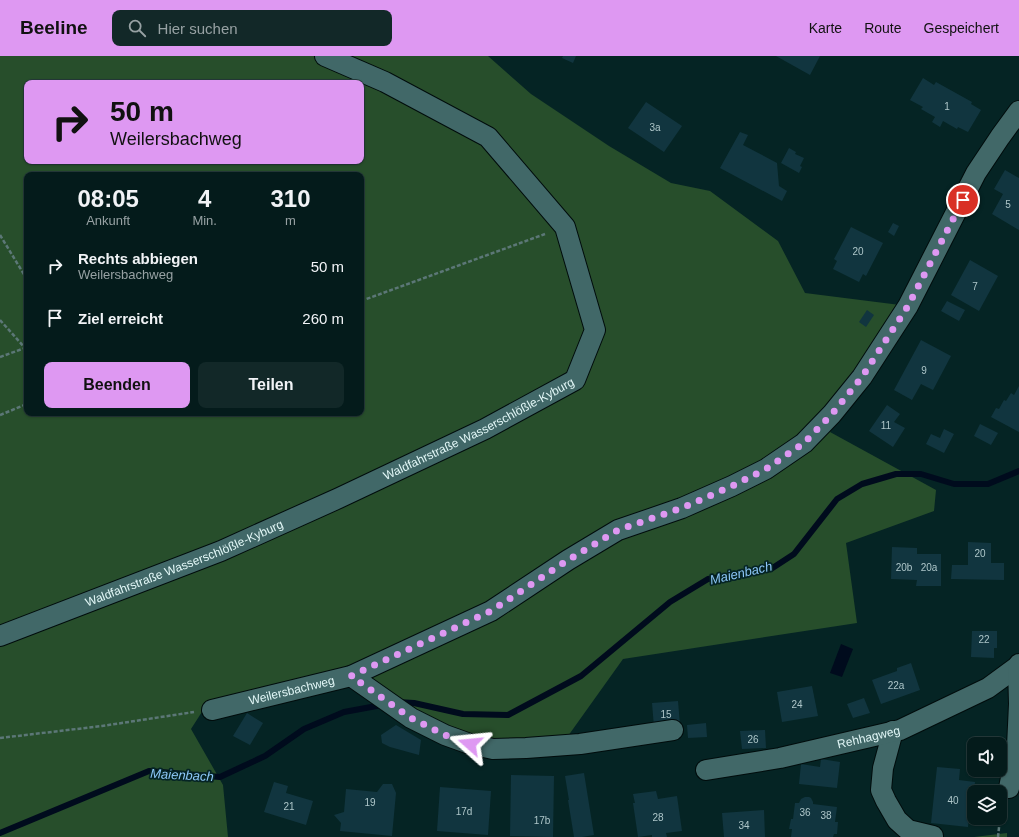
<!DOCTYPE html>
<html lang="de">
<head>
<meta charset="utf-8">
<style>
  :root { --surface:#041b1b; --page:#122828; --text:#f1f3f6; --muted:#97a1a3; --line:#25393a; --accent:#de98f2 }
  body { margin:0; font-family:Arial,sans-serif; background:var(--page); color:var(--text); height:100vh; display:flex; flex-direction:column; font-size:15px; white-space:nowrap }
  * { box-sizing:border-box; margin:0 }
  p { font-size:13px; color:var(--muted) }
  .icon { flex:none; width:22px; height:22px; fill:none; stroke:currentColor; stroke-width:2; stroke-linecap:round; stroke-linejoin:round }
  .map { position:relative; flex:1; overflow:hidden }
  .drawer { position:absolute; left:24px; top:116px; width:340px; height:244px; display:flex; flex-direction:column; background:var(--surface); border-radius:8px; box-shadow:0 1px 3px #0004,0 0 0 1px var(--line) }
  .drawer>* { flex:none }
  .hud { position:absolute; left:24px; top:24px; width:340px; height:84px; border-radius:8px; box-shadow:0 1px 3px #0004,0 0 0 1px var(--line); background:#de98f2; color:#111; overflow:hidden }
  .controls { position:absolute; left:967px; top:681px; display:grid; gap:8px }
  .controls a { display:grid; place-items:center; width:40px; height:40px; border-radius:8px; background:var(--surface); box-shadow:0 1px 3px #0004,0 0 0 1px var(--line); font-size:20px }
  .pin { position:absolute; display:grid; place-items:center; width:34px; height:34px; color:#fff; margin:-17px; border:2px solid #fff; border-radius:50%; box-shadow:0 1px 4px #0007 }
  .me { position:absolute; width:44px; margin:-22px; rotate:288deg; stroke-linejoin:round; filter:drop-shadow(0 0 3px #0008) }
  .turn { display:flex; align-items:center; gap:14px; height:84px; padding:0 20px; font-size:18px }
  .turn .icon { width:52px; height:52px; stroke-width:2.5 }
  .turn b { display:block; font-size:28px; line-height:34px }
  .eta { display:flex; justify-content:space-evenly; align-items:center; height:68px; text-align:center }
  .eta b { font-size:24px; font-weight:700; line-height:28px }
  .action { display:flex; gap:8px; margin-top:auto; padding:8px 20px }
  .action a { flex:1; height:46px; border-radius:8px; background:var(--accent); color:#111; font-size:16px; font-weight:700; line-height:46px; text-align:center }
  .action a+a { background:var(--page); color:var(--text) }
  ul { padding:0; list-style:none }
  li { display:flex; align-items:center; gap:12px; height:52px; padding:0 20px }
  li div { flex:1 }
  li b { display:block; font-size:15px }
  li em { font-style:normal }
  header { display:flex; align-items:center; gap:24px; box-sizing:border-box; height:56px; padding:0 20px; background:var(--accent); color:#111 }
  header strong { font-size:19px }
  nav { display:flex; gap:22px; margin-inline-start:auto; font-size:14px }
  .search { width:280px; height:36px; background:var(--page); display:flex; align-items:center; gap:10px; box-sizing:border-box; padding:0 14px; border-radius:8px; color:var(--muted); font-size:15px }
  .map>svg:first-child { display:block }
  .green { fill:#274e2b; fill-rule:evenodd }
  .water { fill:#000b1d }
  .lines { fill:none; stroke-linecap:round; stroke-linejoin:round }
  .stream { stroke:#000b1d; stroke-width:6 }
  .building { fill:#11353f }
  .minor-casing { stroke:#000c0c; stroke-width:22 }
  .path { stroke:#5c7777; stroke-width:2.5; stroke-dasharray:4 2; stroke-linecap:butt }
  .minor { stroke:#416868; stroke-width:20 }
  .route { stroke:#de98f2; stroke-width:7; stroke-dasharray:0 12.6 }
  .labels { text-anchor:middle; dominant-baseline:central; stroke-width:3.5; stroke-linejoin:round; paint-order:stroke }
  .number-label { font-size:10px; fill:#aec6c9 }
  .street-label { font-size:12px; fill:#e2f7f7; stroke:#052424 }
  .water-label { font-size:13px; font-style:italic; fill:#8cc6f6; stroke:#052424 }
</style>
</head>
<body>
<header>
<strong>Beeline</strong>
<div class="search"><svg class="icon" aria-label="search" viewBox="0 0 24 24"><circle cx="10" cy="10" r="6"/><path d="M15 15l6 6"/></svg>Hier suchen</div>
<nav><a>Karte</a><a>Route</a><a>Gespeichert</a></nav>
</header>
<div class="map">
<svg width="1019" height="781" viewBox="0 0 1019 781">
  <rect width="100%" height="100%" fill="#052424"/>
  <g class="green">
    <path d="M0 0H488L531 38 609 90 671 127 710 135 778 185 805 237 908 250 909 266 830 376 936 434 934 455 846 487 857 567 623 603 568 680 495 684 437 670 349 610 207 648 191 673 223 729 228 781H0ZM27 27H361V105H27ZM27 119H361V357H27Z"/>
    <polygon points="1007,777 1007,781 974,781"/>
  </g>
  <polygon class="water" points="841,588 853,593 842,621 830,617"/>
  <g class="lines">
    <g class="stream">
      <polyline points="397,646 414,647 463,658 508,659 581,620 670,546 708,523 771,513 794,498 837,443 862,428 896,418 921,418 954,428 988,428 1019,415"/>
      <polyline points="0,777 149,715 220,721 265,700 304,673 344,656 382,649"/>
    </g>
  </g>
  <g class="building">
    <polygon points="563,0 576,0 573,7 562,2"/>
    <polygon points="776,0 820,0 810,19"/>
    <polygon points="923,22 934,29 936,26 972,46 971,48 981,54 968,76 958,71 957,73 943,65 940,71 932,66 935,61 921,53 923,51 910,44"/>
    <polygon points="646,46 682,70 664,96 628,72"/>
    <polygon points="740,76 748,79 743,89 777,107 779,130 787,135 782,145 720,112"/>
    <polygon points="789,92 796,96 795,98 804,102 800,110 802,111 799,117 781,107"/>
    <polygon points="1005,114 1019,122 1019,174 992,158 1003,138 994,133"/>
    <polygon points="893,167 899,170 894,180 888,176"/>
    <polygon points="851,171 883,187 866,220 863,218 859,226 833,213 837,205 834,203"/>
    <polygon points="970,204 998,220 979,255 951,239"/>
    <polygon points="947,245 965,254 959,265 941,255"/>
    <polygon points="867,254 874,259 866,271 859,266"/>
    <polygon points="921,284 951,300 933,334 921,328 912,344 894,334"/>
    <polygon points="1019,330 1019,376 991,361 996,352 999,353 1004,344 1006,345 1011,337 1014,339"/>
    <polygon points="887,349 900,358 894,366 905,372 893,391 869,375"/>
    <polygon points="980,368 998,377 991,389 974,380"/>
    <polygon points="944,373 954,378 944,397 926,388 931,378 940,382"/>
    <polygon points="968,486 991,487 991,507 1004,507 1004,524 951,523 952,509 968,509"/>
    <polygon points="892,491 917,492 917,498 941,498 941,530 916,530 917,524 891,523"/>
    <polygon points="972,575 997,575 997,592 994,592 994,602 971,601"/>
    <polygon points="911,607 920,634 881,648 872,624 897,615 897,612"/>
    <polygon points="812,630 818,660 782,666 777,636"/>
    <polygon points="864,642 870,657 853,662 847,648"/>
    <polygon points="678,645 680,669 654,671 652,647"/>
    <polygon points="247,657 263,667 250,689 233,680"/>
    <polygon points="706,667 707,681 688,682 687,669"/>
    <polygon points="396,669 421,684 419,699 390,691 382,687 381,679"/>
    <polygon points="765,674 766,692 742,693 740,675"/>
    <polygon points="821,703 840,706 837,732 799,728 801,708 820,711"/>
    <polygon points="937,711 960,713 959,724 975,726 971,760 969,759 968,771 931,767"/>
    <polygon points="584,717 594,779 582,781 574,781 568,744 569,744 565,720"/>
    <polygon points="511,719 554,720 553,781 510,780"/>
    <polygon points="274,726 288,730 286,737 313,745 306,769 264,756"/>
    <polygon points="383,728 392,728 396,737 392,780 340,775 341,767 334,759 344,756 346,733 377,736"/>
    <polygon points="440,731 491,735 488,779 437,775"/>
    <polygon points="656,735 658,743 677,740 682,775 666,777 667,781 652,781 652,779 638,781 633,747 635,747 633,738"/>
    <polygon points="805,741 809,741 811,742 813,746 813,748 837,751 835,766 838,766 837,778 834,778 833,781 791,781 792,773 789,773 791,763 793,763 795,747 799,747 801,743"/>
    <polygon points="764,754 765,781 724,781 722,757"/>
  </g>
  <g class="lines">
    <g class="minor-casing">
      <g id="minor">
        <path id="s1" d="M0 580 221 495 339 442 485 373 575 324 595 274 565 171 488 81 385 26 325 0"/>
        <polyline points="351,620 411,662 445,679 470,688 493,693 526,692 580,688 673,674"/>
        <path id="s2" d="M212 654 257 643 351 620 491 555 568 504 618 474 682 452 732 430 766 413 804 387 832 358 862 321 908 250 976 117 1000 81 1019 55"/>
        <polyline points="893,675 883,712 881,734 886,745 897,764 908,774 933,780"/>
        <path id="s3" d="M706 714 780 702 900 674 988 632 1018 610 1019 608"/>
        <polyline points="1009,732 1017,691 1019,648 1018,610"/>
      </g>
    </g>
    <g class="path">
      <polyline points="0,179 25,220 25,292"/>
      <polyline points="361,245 545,178"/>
      <polyline points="0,264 25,292 27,297"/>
      <polyline points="0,301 25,292 27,292"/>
      <polyline points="0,359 27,348"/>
      <polyline points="0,682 102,670 194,656"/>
      <polyline points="1000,762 1003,751"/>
      <polyline points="998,781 1000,762"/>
    </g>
    <use href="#minor" class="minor"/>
  </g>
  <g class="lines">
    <polyline class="route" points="470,688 445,679 411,662 351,620 491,555 568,504 618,474 682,452 732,430 766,413 804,387 832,358 862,321 908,250 963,144"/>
  </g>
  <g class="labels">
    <g class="number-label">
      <text x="947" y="50">1</text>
      <text x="655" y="71">3a</text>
      <text x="1008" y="148">5</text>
      <text x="858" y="195">20</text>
      <text x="975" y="230">7</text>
      <text x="924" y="314">9</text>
      <text x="886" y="369">11</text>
      <text x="980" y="497">20</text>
      <text x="904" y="511">20b</text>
      <text x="929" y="511">20a</text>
      <text x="984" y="583">22</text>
      <text x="896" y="629">22a</text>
      <text x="797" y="648">24</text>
      <text x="666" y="658">15</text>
      <text x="753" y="683">26</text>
      <text x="953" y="744">40</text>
      <text x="370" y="746">19</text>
      <text x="289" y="750">21</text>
      <text x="464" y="755">17d</text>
      <text x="805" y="756">36</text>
      <text x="826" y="759">38</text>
      <text x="658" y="761">28</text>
      <text x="542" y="764">17b</text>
      <text x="744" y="769">34</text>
    </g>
    <g class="street-label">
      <text stroke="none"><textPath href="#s1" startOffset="522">Waldfahrstraße Wasserschlößle-Kyburg</textPath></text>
      <text stroke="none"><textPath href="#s1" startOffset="198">Waldfahrstraße Wasserschlößle-Kyburg</textPath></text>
      <text stroke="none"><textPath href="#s2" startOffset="82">Weilersbachweg</textPath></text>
      <text stroke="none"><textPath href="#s3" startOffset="166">Rehhagweg</textPath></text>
    </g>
    <g class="water-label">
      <text transform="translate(741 517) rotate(-13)">Maienbach</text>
      <text transform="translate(182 719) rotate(3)">Maienbach</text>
    </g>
  </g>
</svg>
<div class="controls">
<a><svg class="icon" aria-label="sound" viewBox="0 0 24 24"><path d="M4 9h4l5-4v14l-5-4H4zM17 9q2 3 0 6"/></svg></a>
<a><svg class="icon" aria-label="layers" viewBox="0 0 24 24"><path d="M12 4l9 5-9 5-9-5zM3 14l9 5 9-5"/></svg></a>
</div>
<div class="pin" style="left:963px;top:144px;background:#d93025"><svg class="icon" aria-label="arrive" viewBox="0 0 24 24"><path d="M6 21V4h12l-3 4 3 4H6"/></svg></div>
<svg class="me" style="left:470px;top:688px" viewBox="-20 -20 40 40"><path d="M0-17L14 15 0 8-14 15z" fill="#de98f2" stroke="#fff" stroke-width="4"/></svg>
<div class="hud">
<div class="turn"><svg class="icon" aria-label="right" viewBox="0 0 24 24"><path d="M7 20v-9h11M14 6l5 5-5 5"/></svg><div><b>50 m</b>Weilersbachweg</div></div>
</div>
<section class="drawer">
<div class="eta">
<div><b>08:05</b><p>Ankunft</p></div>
<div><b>4</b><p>Min.</p></div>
<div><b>310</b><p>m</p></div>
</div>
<ul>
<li><svg class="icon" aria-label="right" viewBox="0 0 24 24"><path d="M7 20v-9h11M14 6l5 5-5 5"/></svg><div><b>Rechts abbiegen</b><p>Weilersbachweg</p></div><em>50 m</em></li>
<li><svg class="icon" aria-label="arrive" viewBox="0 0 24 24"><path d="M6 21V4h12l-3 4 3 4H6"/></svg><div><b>Ziel erreicht</b></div><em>260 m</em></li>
</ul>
<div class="action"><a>Beenden</a><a>Teilen</a></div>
</section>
</div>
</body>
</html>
